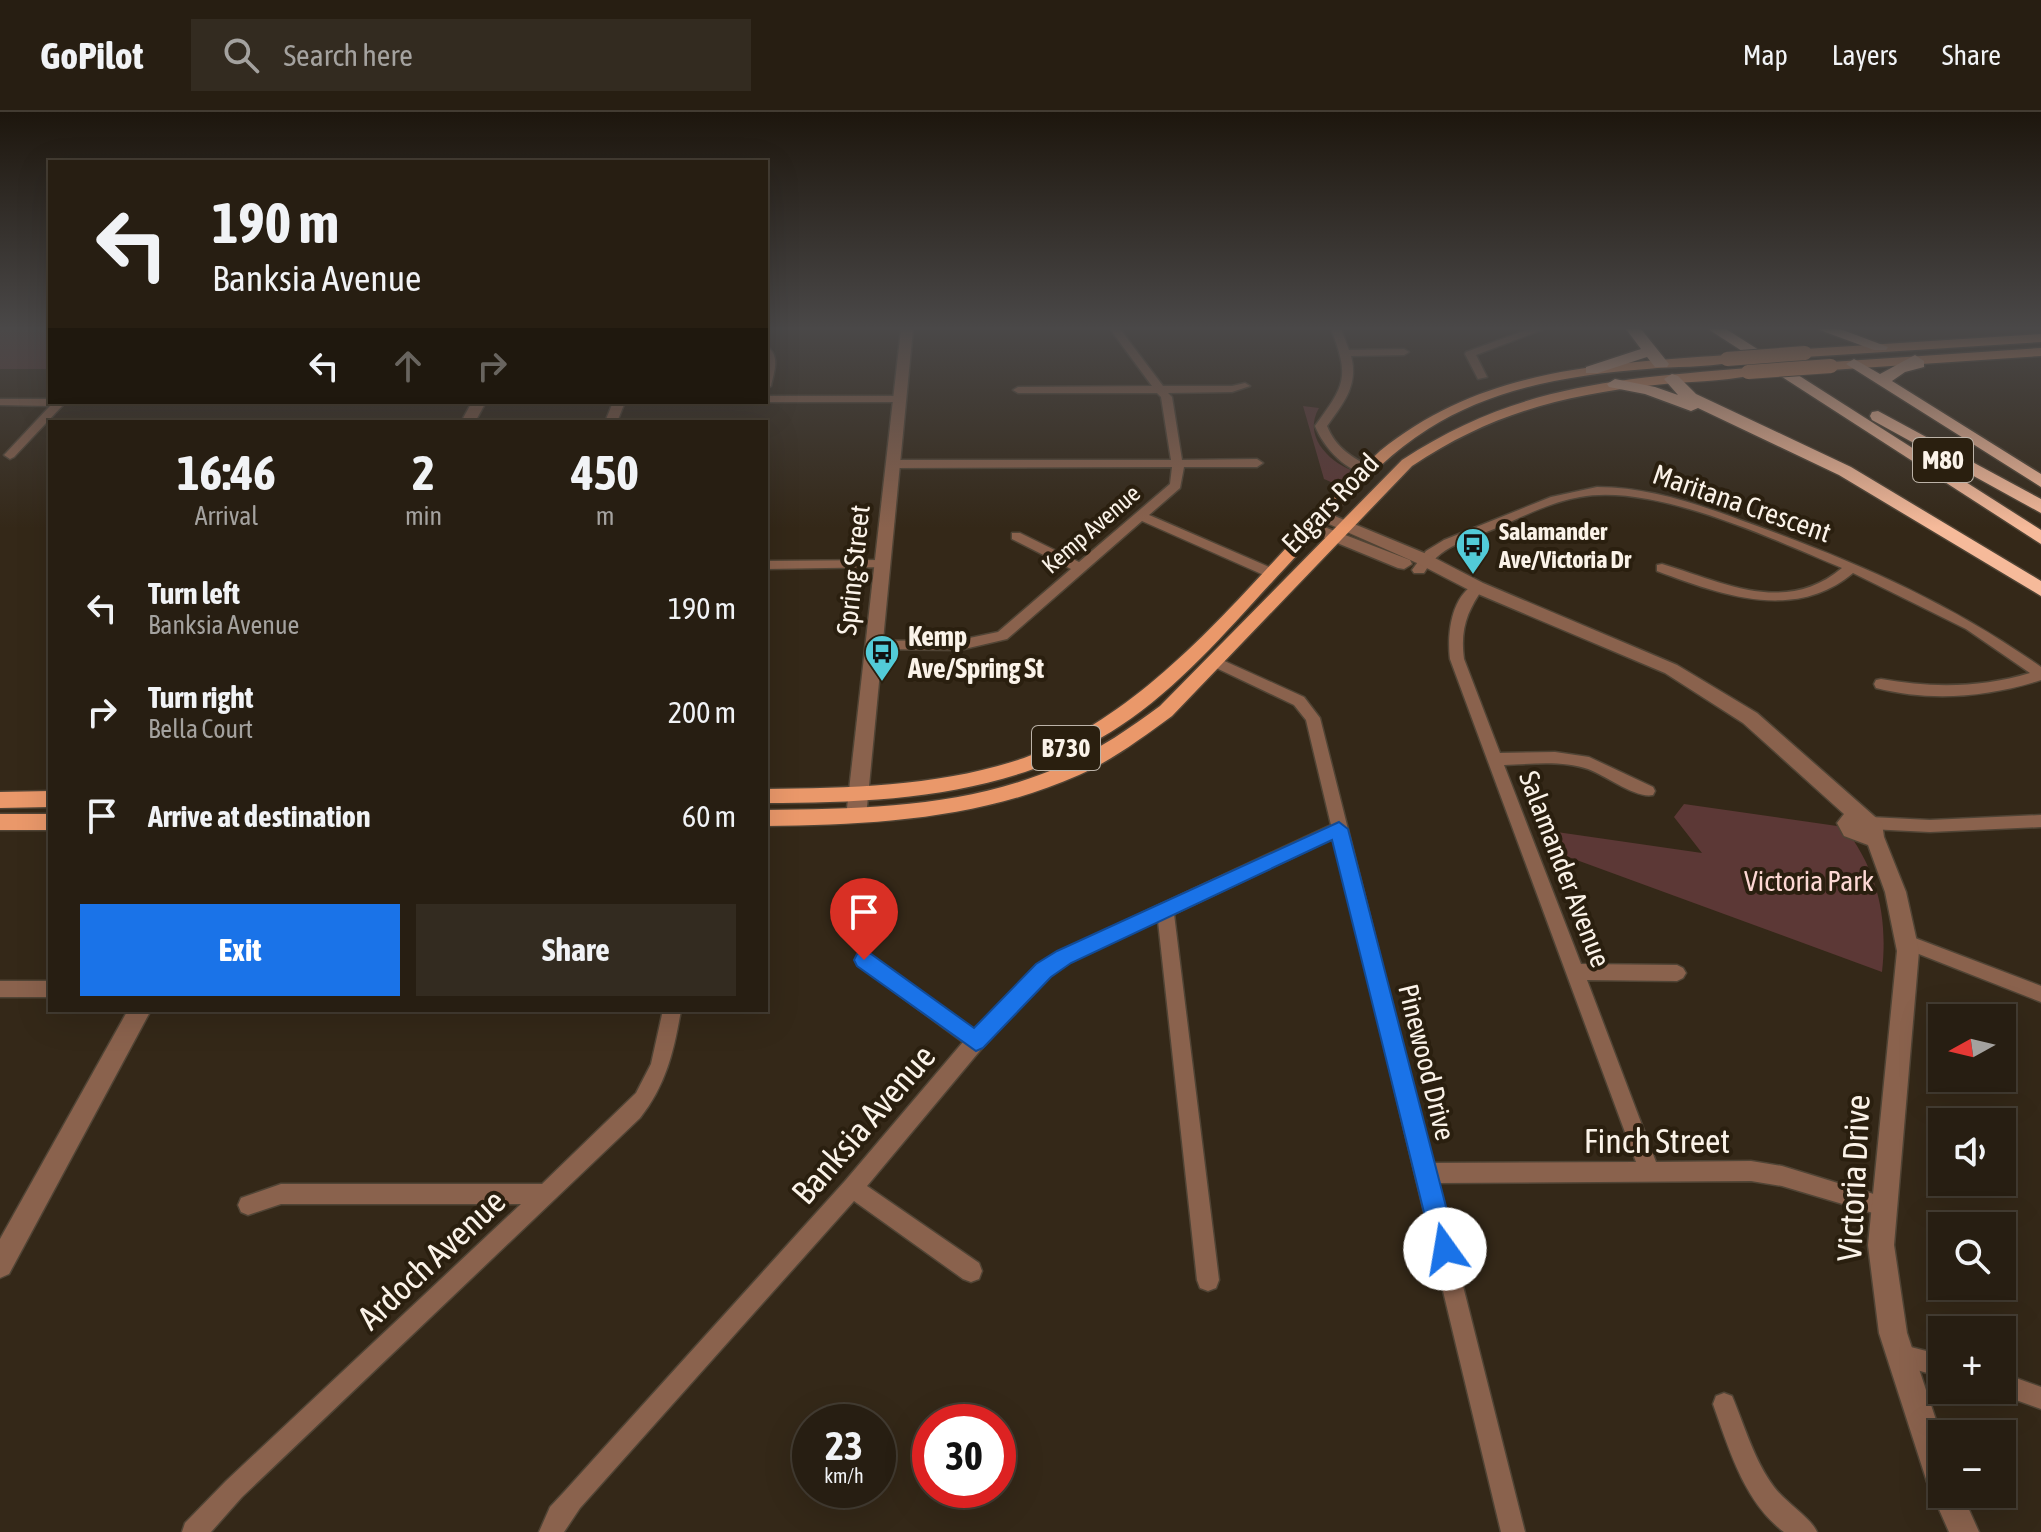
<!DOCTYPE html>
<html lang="en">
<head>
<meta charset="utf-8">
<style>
  :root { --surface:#271e12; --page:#332b20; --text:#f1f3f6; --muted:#a4a29f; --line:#433c32; --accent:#1a73e8 }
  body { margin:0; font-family:"Asap Condensed",sans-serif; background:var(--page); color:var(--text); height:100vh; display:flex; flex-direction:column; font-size:30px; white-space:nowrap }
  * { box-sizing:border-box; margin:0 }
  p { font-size:26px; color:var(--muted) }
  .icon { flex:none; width:44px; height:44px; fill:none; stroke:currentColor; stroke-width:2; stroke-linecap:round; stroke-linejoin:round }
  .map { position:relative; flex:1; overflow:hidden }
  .side { position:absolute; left:48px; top:308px; width:720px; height:592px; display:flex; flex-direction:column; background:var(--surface); border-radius:0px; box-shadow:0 8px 32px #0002,0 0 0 2px var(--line) }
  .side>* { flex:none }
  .top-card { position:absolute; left:48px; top:48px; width:720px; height:244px; border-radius:0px; box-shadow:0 8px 32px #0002,0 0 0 2px var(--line); background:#271e12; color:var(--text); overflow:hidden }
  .needle { width:52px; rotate:262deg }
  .tools { position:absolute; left:1928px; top:892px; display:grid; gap:16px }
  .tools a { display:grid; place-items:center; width:88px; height:88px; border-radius:0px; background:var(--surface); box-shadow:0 8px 32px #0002,0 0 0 2px var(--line); font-size:40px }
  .speed { position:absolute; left:792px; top:1292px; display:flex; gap:16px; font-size:40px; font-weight:700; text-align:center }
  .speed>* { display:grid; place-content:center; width:104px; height:104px; border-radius:50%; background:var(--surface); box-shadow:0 8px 32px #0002,0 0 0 2px var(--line); line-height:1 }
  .speed small { font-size:20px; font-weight:400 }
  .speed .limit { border:12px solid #d22; background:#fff; color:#111 }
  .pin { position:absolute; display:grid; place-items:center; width:68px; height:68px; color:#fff; margin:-82px -34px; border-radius:50% 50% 50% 0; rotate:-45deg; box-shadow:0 0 8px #0007 }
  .pin .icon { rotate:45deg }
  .me { position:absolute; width:88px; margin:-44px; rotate:347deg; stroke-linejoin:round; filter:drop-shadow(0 0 6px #0008) }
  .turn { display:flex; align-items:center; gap:28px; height:168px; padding:0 32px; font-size:36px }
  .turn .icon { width:104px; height:104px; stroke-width:2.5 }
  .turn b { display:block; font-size:56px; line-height:68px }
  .lanes { display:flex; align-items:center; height:76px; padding:0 32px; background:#0003; justify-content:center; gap:40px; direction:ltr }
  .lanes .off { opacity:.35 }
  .eta { display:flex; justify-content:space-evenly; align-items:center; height:136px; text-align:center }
  .eta b { font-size:48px; font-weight:700; line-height:56px }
  .primary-button { display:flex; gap:16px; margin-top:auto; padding:16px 32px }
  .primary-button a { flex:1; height:92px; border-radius:0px; background:var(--accent); color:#fff; font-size:32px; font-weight:700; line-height:92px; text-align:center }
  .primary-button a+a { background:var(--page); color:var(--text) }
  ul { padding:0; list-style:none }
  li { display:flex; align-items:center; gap:24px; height:104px; padding:0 32px }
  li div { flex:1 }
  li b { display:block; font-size:30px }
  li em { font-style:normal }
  header { display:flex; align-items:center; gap:48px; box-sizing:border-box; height:112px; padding:0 40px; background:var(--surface); border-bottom:2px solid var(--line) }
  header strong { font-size:38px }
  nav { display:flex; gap:44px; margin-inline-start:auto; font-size:28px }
  .search { width:560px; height:72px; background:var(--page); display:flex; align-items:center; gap:20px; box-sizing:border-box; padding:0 28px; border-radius:0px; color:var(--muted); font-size:30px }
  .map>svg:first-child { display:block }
  .green { fill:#5c3836 }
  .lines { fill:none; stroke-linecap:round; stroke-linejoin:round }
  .minor-casing { stroke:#504435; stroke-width:3 }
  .tertiary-casing { stroke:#504435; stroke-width:3 }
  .primary-casing { stroke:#504435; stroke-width:3 }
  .motorway-casing { stroke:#504435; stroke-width:3 }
  .minor { fill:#8a624d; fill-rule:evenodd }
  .tertiary { fill:#8a624d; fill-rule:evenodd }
  .primary { fill:#ea986a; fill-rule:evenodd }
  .motorway { fill:#f6ba9a; fill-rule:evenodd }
  .primary-bridge-casing { stroke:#504435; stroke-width:16; stroke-linecap:butt }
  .primary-bridge { stroke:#ea986a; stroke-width:14 }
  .route { fill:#1a73e8; stroke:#114b97; stroke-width:2 }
  .labels { text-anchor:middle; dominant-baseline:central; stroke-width:8; stroke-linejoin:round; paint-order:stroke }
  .far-street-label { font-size:24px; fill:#fbf3e9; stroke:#2a1f0f }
  .far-poi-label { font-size:24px; font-weight:bold; fill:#fbf3e9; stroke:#2a1f0f; text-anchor:start }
  .shield { fill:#2a1f0f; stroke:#bcb3a8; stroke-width:2 }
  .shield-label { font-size:26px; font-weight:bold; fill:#fbf3e9 }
  .street-label { font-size:28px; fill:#fbf3e9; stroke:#2a1f0f }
  .poi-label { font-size:28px; font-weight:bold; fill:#fbf3e9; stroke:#2a1f0f; text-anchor:start }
  .park-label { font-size:28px; fill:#fdd8d4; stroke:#2a1f0f }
  .near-street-label { font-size:34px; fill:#fbf3e9; stroke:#2a1f0f }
</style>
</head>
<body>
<header>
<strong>GoPilot</strong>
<div class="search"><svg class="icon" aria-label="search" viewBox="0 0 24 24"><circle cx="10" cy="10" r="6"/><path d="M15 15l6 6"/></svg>Search here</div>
<nav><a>Map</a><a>Layers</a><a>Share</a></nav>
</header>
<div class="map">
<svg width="2041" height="1420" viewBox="0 0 2041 1420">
  <rect width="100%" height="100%" fill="#342818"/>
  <g class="green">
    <rect x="0" y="217" width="50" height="40"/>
    <path d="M1303 294 1319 296C1303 323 1327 348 1351 358L1338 373 1324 367Z"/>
    <path d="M1684 692 1844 715C1878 759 1888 805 1882 860L1552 739 1543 718 1702 741 1674 705Z"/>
  </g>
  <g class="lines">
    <g class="minor-casing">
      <g id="minor">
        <polygon points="1110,217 1120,217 1163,274 1232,274 1245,271 1250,274 1232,280 1168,281 1172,285 1182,348 1257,347 1263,351 1257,355 1184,355 1180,376 1149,403 1276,458 1276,464 1266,464 1142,409 1007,527 960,538 868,537 866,534 868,531 873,529 960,528 998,520 1071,457 1012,427 1012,421 1020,421 1079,450 1170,372 1172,355 893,356 887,352 893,348 1171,348 1161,285 1157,281 1018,281 1013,278 1018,275 1152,274"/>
        <path d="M1331 217H1341L1349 238 1404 237 1409 240 1404 243 1351 244C1359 273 1343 292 1327 314 1336 336 1352 346 1373 356V362C1348 363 1324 336 1315 314 1345 273 1350 266 1331 217Z"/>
        <polygon points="1529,217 1544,217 1476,243 1487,265 1478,267 1465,242 1466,240"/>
        <path d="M766 234C781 243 774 260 771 274L766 277Z"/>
        <polygon points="766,284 899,284 905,287 899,290 766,290"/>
        <polygon points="0,287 50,287 50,290 60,290 63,293 14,345 10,347 4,343 6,341 50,294 0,293"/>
        <polygon points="613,290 625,290 617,310 605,310"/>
        <path d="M1597 375C1653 375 1705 395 1757 414 1861 452 1950 491 2041 555V568C1988 585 1931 590 1876 576L1874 572 1876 568 1881 567C1931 576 1981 576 2030 561L1966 517 1853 461C1795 510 1721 483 1657 459V453L1662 452C1723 470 1785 504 1842 456 1773 427 1654 371 1580 385 1550 390 1522 405 1494 417 1467 428 1440 434 1424 461H1414L1412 458 1426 439 1444 428 1551 385Z"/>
        <polygon points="882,448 888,452 887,455 766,457 766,449"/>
        <path d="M1477 471 1484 475C1467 499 1460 517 1464 547L1500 641 1555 640 1589 645 1653 675 1655 679 1653 683C1636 687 1605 663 1588 657 1562 648 1531 652 1504 653L1581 852 1677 853 1683 856 1686 861 1683 866 1677 869 1587 868 1656 1050 1751 1049 1782 1054 1890 1087 1893 1094 1890 1101 1883 1104 1782 1074 1751 1069 1437 1071 1525 1420H1501L1334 726 1174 802 1219 1168 1216 1176 1208 1179 1200 1176 1197 1168 1158 809 1070 850 1049 864 983 935 867 1074 979 1151 982 1159 979 1167 971 1170 963 1167 854 1089 580 1396 564 1420H539L550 1395 564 1380 845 1069 963 930 858 853 855 848 858 843 864 840 870 843 975 918 1037 854 1058 840 1331 713 1306 608 1294 593 1210 553 1208 550 1210 547H1220L1304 585 1320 606 1432 1051 1636 1050 1450 547C1447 522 1451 483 1477 471Z"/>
        <polygon points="2041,703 2041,715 1930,720 1870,717 1864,715 1862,711 1864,707 1870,705 1930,708"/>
        <polygon points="1907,823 2041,874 2041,890 1901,835 1898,830 1901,825"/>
        <rect x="0" y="869" width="50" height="16"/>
        <path d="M663 898H681C674 939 666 973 640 1006L242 1385 211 1420H182L185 1411 226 1369 521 1092H281L248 1103 241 1100 238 1093 241 1086 281 1072H542L636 981 651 952Z"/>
        <polygon points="1899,1232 1942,1243 1942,1265 1891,1251 1888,1243 1891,1235"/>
        <polygon points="2002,1261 2041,1275 2041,1297 1994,1280 1993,1278 2002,1278"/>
        <path d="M1724 1281 1732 1284C1745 1315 1754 1348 1774 1375 1786 1391 1811 1406 1817 1420H1784C1744 1390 1729 1337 1713 1292L1716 1284Z"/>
      </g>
    </g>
    <g class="tertiary-casing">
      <g id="tertiary">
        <polygon points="901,217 913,217 866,705 863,710 849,710 846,705"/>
        <polygon points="472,290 486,290 475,310 461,310"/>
        <polygon points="1325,400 1429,443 1483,471 1677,553 1757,601 1882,711 1884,725 1906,780 1919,839 1894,1133 1907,1221 1942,1326 1942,1382 1962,1382 1979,1420 1949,1420 1927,1370 1879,1221 1868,1133 1897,839 1885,780 1868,733 1844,724 1837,711 1844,702 1743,611 1665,561 1471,479 1417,451 1320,408 1317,405"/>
        <polygon points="1314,411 1410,448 1412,452 1404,457 1398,456 1308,419 1308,413"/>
        <polygon points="128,898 151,898 9,1162 0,1166 0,1127"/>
      </g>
    </g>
    <g class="primary-casing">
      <g id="primary">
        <polygon points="2041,222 2041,230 1805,245 1798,241 1805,237"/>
        <polygon points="2041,236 2041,244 1831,258 1824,254 1831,250"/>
        <path d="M1727 243 1732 244V250C1705 256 1675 254 1647 257 1571 263 1494 275 1428 317 1372 352 1331 407 1286 455 1234 510 1184 572 1120 614 1015 684 888 691 766 691V677C853 676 942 674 1024 646 1169 596 1271 439 1380 339 1482 256 1602 252 1727 243Z"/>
        <path d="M1748 256 1753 257V263C1721 270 1687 269 1655 273 1562 283 1490 302 1412 354L1172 604C1143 625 1113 648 1079 663 980 707 873 713 766 714V698C868 697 972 695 1066 652 1100 637 1130 616 1160 594L1402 348C1516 273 1617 267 1748 256Z"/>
        <polygon points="50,679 50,695 0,696 0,680"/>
        <rect x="0" y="702" width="50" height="16"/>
      </g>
    </g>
    <g class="motorway-casing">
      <g id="motorway">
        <polygon points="1626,217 1641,217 1669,252 1667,255 1655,255 1647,245 1598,261 1586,261 1586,255 1641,237"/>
        <polygon points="1708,217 1726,217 2041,418 2041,432"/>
        <polygon points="1817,217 1840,217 1888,235 1886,238 1874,238"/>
        <polygon points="1915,243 1924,249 1924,255 1905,260 1892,269 2041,362 2041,375 1846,252 1854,247 1880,262"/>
        <polygon points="1672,262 1678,264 1696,282 1851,355 2041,469 2041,484 1839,363 1698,296 1691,299 1645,282 1609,275 1607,272 1615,267 1655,275 1678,283 1664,267"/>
        <polygon points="1878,299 2041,387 2041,401 1872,308 1870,304 1872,300"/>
      </g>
    </g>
    <use href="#minor" class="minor"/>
    <use href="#tertiary" class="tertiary"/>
    <use href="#primary" class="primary"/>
    <use href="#motorway" class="motorway"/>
    <g class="primary-bridge-casing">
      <g id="primary-bridge">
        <polyline points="1727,247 1805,241"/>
        <polyline points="1748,260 1831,254"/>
      </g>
    </g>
    <use href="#primary-bridge" class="primary-bridge"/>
  </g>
  <linearGradient id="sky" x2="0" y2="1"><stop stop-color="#1d160d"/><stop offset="0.52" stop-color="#4a4848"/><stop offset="1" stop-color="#4a4848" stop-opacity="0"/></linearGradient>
  <rect width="2041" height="416" fill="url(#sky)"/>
  <polygon class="route" points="1339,710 1348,717 1457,1137 1453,1146 1445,1149 1436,1146 1433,1137 1332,728 1071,851 1051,865 983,936 976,939 857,854 854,848 857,842 864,839 871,842 974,916 1036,852 1057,839"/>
  <defs>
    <g id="bus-pin" transform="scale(1.8)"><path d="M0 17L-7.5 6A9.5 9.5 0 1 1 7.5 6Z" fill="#52cbd8" stroke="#2a1f0f"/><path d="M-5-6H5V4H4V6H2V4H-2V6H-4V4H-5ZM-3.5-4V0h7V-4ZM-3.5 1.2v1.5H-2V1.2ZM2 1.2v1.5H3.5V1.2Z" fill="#111"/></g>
  </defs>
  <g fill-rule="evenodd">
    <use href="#bus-pin" x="1473" y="433"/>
    <use href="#bus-pin" x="882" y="540"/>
  </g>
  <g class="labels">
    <g class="far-street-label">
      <text transform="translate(1091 417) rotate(-41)">Kemp Avenue</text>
    </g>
    <g class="far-poi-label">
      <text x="1499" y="419">Salamander<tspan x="1499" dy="28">Ave/Victoria Dr</tspan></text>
    </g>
    <g class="shield">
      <rect x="1913" y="326" width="60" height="44" rx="6"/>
      <rect x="1032" y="614" width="68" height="44" rx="6"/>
    </g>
    <g class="shield-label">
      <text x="1943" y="348">M80</text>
      <text x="1066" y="636">B730</text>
    </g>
    <g class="street-label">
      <text transform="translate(1330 391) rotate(-46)">Edgars Road</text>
      <text transform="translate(1742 391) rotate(19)">Maritana Crescent</text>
      <text transform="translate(853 458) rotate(-84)">Spring Street</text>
      <text transform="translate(1565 757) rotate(69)">Salamander Avenue</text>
      <text transform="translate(1427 950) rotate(76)">Pinewood Drive</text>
    </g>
    <g class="poi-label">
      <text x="908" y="524">Kemp<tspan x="908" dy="32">Ave/Spring St</tspan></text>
    </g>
    <g class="park-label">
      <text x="1809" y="769">Victoria Park</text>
    </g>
    <g class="near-street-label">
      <text transform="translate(863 1012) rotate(-49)">Banksia Avenue</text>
      <text x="1657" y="1028">Finch Street</text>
      <text transform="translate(1853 1066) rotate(-87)">Victoria Drive</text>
      <text transform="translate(431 1147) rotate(-43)">Ardoch Avenue</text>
    </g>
  </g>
</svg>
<div class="tools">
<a><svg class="needle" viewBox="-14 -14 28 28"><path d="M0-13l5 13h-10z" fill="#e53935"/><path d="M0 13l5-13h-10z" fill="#a4a29f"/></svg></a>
<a><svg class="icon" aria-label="sound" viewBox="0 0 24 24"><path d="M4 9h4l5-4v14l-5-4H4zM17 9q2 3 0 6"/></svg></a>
<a><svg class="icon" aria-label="search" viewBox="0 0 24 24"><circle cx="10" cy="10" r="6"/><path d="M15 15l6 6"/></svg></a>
<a>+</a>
<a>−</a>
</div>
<div class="speed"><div>23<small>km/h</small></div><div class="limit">30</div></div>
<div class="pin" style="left:864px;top:848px;background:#d93025"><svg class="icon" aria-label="arrive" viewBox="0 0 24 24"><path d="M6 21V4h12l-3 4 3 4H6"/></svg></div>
<svg class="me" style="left:1445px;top:1137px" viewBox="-20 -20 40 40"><circle r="19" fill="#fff"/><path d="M0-13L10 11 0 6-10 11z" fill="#1a73e8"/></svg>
<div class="top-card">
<div class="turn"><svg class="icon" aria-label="left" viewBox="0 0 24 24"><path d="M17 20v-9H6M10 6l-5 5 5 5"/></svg><div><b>190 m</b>Banksia Avenue</div></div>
<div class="lanes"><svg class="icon" aria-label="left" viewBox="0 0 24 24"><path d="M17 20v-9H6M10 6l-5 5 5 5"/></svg><svg class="icon off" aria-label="ahead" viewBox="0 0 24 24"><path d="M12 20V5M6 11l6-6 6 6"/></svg><svg class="icon off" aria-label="right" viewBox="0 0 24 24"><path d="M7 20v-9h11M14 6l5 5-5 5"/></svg></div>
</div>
<section class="side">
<div class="eta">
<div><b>16:46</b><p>Arrival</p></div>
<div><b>2</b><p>min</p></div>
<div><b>450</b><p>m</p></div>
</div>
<ul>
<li><svg class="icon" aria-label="left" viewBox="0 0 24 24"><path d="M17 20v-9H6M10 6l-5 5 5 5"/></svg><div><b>Turn left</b><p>Banksia Avenue</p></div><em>190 m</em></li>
<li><svg class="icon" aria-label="right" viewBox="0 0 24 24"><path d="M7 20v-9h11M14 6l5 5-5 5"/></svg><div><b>Turn right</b><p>Bella Court</p></div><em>200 m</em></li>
<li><svg class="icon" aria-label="arrive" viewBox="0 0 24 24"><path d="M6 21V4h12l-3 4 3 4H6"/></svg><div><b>Arrive at destination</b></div><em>60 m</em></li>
</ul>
<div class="primary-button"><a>Exit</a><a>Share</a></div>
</section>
</div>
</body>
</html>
